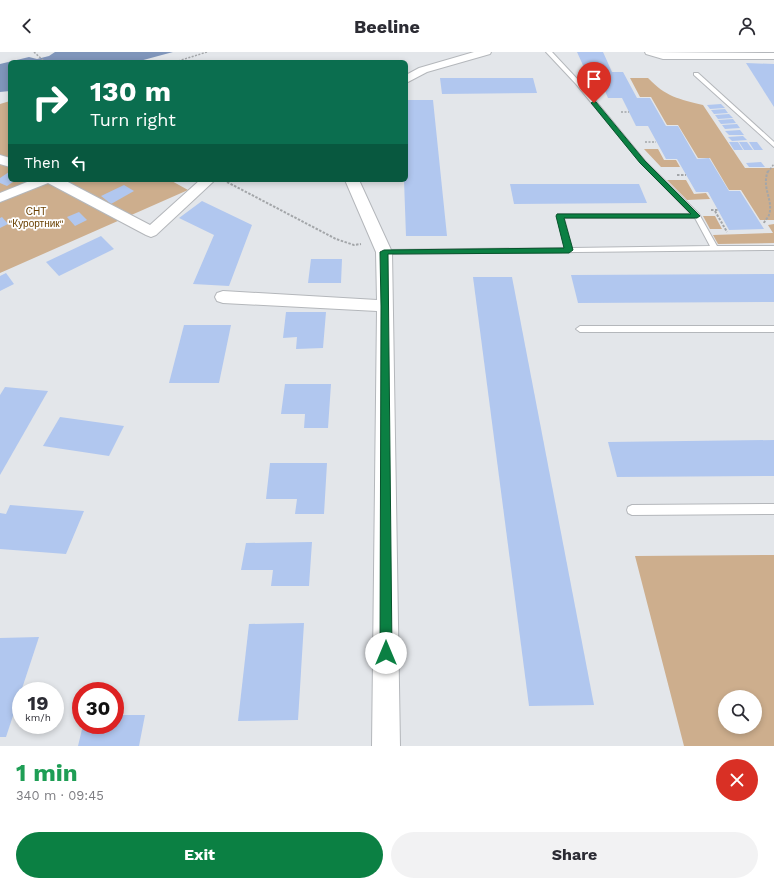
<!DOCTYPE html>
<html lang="en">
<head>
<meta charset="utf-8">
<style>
  :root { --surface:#fff; --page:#f2f2f3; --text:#2b2b33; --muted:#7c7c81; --accent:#0b8043 }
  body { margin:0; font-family:"Work Sans",sans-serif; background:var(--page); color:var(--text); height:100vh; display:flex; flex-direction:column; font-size:15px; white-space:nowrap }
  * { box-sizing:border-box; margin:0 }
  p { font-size:13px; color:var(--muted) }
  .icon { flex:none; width:22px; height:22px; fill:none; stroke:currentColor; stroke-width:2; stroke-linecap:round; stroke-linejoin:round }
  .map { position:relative; height:694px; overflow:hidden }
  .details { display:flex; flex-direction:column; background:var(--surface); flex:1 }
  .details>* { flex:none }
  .banner { position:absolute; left:8px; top:8px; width:400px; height:122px; border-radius:6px; box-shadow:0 2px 6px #0003; background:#0b6e4f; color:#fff; overflow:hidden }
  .fabs { position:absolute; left:718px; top:638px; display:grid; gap:8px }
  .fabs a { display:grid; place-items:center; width:44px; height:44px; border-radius:50%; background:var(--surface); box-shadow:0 2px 6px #0003; font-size:20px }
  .speed { position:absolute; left:12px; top:630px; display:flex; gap:8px; font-size:20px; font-weight:700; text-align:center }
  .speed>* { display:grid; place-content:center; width:52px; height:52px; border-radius:50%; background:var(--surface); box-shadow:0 2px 6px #0003; line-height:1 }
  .speed small { font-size:10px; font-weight:400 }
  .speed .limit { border:6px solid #d22; background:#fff; color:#111 }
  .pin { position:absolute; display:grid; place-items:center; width:34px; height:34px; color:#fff; margin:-41px -17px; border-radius:50% 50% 50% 0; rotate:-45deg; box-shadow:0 0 4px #0007 }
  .pin .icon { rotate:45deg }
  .me { position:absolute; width:44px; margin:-22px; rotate:0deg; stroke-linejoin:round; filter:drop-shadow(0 0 3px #0008) }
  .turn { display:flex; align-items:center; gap:14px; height:84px; padding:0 16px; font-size:18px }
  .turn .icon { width:52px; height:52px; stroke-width:2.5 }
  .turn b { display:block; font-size:28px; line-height:34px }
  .then { display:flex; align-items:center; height:38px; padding:0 16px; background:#0003; gap:8px; font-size:15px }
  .round { display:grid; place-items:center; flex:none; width:42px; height:42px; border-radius:21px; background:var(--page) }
  .summary { display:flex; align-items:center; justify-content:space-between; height:68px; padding:0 16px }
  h1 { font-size:24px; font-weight:700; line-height:30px; color:#1e9e55 }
  .action { display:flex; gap:8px; margin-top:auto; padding:8px 16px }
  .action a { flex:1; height:46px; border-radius:24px; background:var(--accent); color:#fff; font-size:16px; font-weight:700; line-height:46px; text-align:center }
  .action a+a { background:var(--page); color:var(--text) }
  header { display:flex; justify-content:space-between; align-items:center; height:52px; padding:0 16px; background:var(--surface); font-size:18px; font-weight:700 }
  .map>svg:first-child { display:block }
  .green { fill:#cdae8d; fill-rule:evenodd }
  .water { fill:#7f95ba }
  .building { fill:#b1c7ef }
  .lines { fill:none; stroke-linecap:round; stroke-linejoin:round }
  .lane-casing { stroke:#b4b7bb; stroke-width:2 }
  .street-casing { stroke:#b4b7bb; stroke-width:2 }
  .path-far1 { stroke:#a3a6a9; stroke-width:1.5; stroke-dasharray:2 1.5; stroke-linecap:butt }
  .path { stroke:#a3a6a9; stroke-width:2; stroke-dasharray:2.5 1.5; stroke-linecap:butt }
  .lane { fill:#fff; fill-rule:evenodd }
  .street { fill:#fff; fill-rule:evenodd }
  .route { fill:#0b8043; stroke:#07532c }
  .labels { text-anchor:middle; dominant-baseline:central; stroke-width:3.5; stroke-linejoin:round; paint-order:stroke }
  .far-park-label { font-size:10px; fill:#6a4000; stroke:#fff }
</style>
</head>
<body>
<header><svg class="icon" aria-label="back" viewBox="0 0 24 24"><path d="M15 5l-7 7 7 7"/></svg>Beeline<svg class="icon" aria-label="person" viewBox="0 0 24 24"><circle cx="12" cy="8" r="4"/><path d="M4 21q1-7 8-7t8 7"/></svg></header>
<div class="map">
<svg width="774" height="694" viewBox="0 0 774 694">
  <rect width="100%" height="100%" fill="#e3e6ea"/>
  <g class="green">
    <path d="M630 26H648C666 45 679 47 703 53L745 116H774V168H760L741 138H729L710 106H698L678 73H667L651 45H640Z"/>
    <polygon points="10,49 10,128 170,128 188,138 0,221 0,52"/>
    <polygon points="644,97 658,97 664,108 676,108 680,115 661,115"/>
    <polygon points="667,128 686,128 694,142 706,141 710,147 687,148"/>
    <polygon points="703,164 715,164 722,177 710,177"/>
    <polygon points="774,172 774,191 718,192 713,183 773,181 768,173"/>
    <path d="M774 503V694H684L635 504ZM725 645H755V675H725Z"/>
  </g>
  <polygon class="water" points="55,0 173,0 136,10 10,10 10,39 0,40 0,12 29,5 37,7 49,4"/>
  <g class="building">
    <polygon points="577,0 603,0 612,20 623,20 637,46 650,46 666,74 678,74 697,107 709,106 729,139 740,139 764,177 729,178 708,140 696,140 677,107 666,107 648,74 636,74 622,46 608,46 597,20 586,20"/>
    <polygon points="746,11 774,12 774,55"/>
    <polygon points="440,26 533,26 537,41 442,42"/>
    <polygon points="406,48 433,48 447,184 406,184 404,128 406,128"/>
    <polygon points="721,52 725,56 710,57 707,53"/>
    <polygon points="725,57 728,61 714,62 711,58"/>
    <polygon points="729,62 733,66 718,67 715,63"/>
    <polygon points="733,67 736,71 721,72 718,68"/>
    <polygon points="737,72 740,76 725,77 722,73"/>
    <polygon points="740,78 744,83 729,83 725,79"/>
    <polygon points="743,84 747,88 732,89 728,85"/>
    <polygon points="729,90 738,90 743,98 734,98"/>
    <polygon points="739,90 747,90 753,98 744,98"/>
    <polygon points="749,90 757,90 763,98 754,98"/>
    <polygon points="761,110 765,115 749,115 746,111"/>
    <polygon points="9,120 10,121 10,128 16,128 7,134 0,131 0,126"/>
    <polygon points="510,132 639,132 647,151 514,152"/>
    <polygon points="124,133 134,139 111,152 101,144"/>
    <polygon points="202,149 252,173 229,234 193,232 214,183 179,166"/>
    <polygon points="79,160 87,168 75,174 67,165"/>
    <polygon points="2,165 8,172 0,176 0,166"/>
    <polygon points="101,184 114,197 59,224 46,210"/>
    <polygon points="311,207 342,207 341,231 308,231"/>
    <polygon points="6,221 14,232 0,239 0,224"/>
    <polygon points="774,222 774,250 578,251 571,223"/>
    <polygon points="473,225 512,225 594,653 529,654"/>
    <polygon points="286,260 326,260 323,296 296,297 297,285 283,286"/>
    <polygon points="184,273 231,273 219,331 169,331"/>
    <polygon points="285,332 331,332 328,376 304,376 305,362 281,362"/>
    <polygon points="5,335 48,339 0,423 0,343"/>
    <polygon points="60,365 124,374 109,404 43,394"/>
    <polygon points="774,388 774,424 617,425 608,390"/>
    <polygon points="270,411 327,411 324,462 295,462 297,447 266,447"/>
    <polygon points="10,453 84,459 66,502 0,497 0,461 6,462"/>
    <polygon points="312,490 309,534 271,534 273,518 241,518 246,491"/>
    <polygon points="304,571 298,668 238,669 249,572"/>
    <polygon points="39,585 6,685 0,685 0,586"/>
    <polygon points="115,663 145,663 139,694 78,694 83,673 115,673"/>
  </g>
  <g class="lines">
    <g class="lane-casing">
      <g id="lane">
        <path d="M546 0H552L580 30 645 109 699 162 717 194H774V198L381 202V198H384L565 196 557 164 558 162H691L641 111 576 32ZM564 166H695L710 194 572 196Z"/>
        <polygon points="694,21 698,21 774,90 774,95 694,23"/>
        <polygon points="580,274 774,274 774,280 580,280 576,277"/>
        <polygon points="774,452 774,462 632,463 628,461 627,458 628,455 632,453"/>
      </g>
    </g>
    <g class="street-casing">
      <g id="street">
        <polygon points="474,0 491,0 490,2 427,20 406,31 406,23 419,16"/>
        <polygon points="645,0 774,1 774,7 663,7 646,2"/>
        <polygon points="0,103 10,106 10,115 0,112"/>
        <polygon points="32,128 64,128 150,173 200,128 215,128 156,183 151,185 146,183 48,131 0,150 0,141"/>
        <polygon points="345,128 359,128 392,200 400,694 372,694 377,259 223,251 217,249 215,245 217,241 223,239 377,248 376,200"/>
      </g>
    </g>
    <g class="path-far1">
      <polyline points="34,0 45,10"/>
      <polyline points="175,10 207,0"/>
      <polyline points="621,60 629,60"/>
      <polyline points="645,90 656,90"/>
      <polyline points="768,120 774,112"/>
    </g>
    <g class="path">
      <polyline points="677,123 686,123"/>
      <polyline points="227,130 336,187 354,193 361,192"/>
      <polyline points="711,158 718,158"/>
      <polyline points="715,159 727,180"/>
      <path d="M764 171C765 168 768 166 769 163 774 148 761 136 768 119"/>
    </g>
    <use href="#lane" class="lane"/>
    <use href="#street" class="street"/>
  </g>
  <polygon class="route" points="594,49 596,50 645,109 700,164 697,166 564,166 573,198 569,201 388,202 392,601 390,605 386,607 381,605 380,601 381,254 380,200 384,198 564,196 556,164 557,162 691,162 640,111 592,52 591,51"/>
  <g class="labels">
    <g class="far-park-label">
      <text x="36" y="159">СНТ<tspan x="36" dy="12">"Курортник"</tspan></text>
    </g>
  </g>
</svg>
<div class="fabs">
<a><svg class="icon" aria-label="search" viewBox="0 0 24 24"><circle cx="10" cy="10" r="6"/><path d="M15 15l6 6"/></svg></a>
</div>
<div class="speed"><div>19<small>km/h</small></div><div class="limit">30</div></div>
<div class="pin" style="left:594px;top:51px;background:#d93025"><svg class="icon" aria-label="arrive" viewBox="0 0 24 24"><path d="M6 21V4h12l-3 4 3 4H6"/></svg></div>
<svg class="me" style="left:386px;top:601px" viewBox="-20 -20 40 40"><circle r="19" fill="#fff"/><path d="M0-13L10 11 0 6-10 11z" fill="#0b8043"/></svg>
<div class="banner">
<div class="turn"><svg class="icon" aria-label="right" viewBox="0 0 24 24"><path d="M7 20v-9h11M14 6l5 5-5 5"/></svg><div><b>130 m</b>Turn right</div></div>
<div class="then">Then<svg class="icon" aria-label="left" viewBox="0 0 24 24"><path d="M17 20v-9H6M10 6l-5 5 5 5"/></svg></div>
</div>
</div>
<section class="details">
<div class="summary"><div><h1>1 min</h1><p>340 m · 09:45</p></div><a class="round" style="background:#d93025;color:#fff"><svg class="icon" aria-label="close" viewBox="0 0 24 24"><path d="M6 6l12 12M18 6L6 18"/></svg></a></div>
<div class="action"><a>Exit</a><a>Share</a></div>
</section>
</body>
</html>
